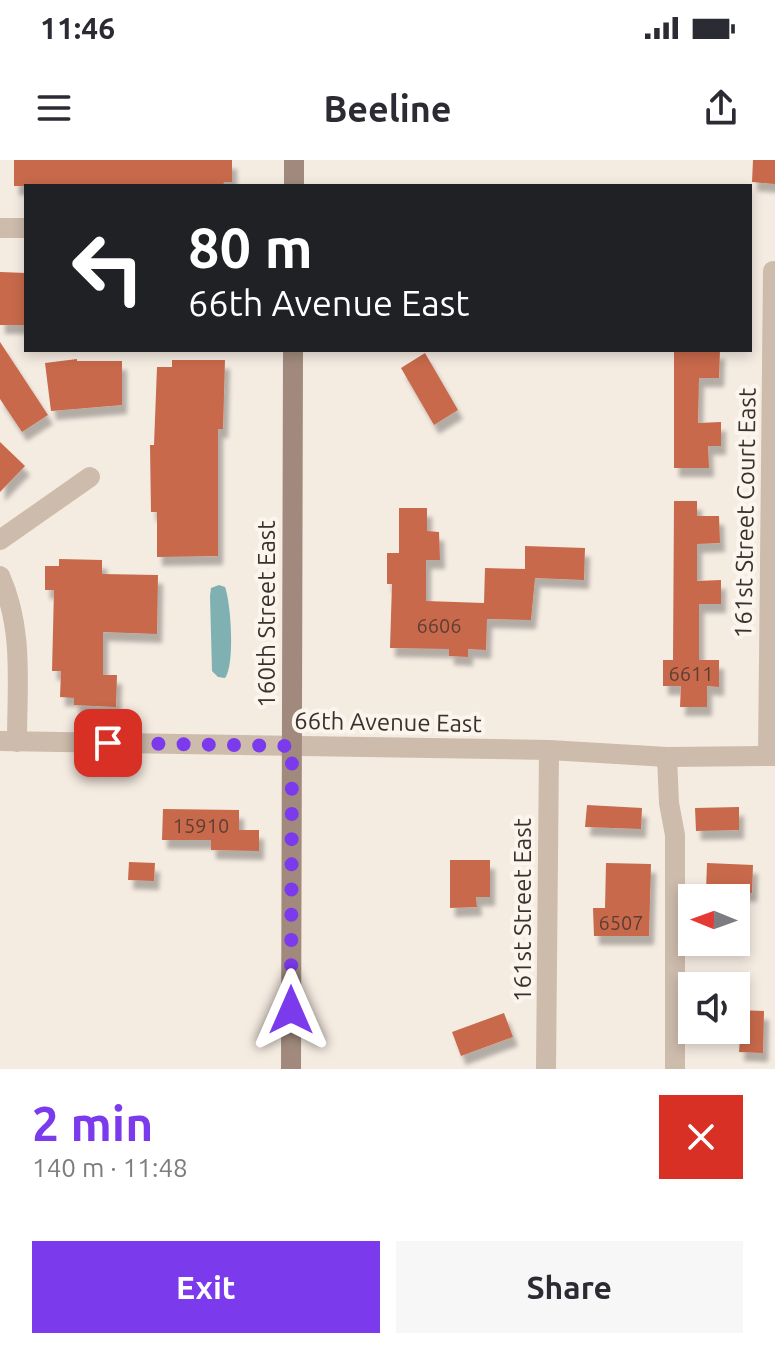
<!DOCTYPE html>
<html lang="en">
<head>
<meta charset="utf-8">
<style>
  :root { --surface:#fff; --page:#f7f7f7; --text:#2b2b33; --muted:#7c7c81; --accent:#7c3aed }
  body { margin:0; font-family:Ubuntu,sans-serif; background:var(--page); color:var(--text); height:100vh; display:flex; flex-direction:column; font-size:30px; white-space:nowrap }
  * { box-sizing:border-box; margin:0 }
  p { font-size:26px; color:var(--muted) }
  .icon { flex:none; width:44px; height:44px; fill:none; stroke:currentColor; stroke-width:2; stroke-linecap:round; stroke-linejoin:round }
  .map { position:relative; height:909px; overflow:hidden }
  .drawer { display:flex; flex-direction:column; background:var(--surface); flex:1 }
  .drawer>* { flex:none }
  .banner { position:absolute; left:24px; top:24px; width:728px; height:168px; border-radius:0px; box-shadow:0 4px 12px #0003; background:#202124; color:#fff; overflow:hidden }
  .needle { width:52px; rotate:271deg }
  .buttons { position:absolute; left:678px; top:724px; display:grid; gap:16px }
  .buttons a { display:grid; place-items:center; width:72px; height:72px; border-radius:0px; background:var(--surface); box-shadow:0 4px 12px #0003; font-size:40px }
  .pin { position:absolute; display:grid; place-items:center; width:68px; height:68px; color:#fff; margin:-34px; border-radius:16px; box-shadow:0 4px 12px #0006 }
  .me { position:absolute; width:88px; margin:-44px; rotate:0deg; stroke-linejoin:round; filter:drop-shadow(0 0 6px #0008) }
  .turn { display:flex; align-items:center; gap:28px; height:168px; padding:0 32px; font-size:36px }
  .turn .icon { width:104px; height:104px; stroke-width:2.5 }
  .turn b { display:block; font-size:56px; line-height:68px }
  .round { display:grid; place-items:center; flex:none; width:84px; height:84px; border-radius:0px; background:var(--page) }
  .head { display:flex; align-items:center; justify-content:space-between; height:136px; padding:0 32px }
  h1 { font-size:48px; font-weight:700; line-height:60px; color:var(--accent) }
  .primary-button { display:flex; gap:16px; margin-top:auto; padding:16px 32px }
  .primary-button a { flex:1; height:92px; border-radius:0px; background:var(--accent); color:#fff; font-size:32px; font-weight:700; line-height:92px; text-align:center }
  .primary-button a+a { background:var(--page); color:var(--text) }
  .status { display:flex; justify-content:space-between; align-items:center; height:56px; padding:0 40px; background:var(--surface); direction:ltr }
  .status svg { height:22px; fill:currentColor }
  header { display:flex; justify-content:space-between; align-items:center; height:104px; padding:0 32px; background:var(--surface); font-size:36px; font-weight:700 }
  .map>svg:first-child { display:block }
  .water { fill:#7fb0b2 }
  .building { fill:#c8694b; filter:url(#shadow) }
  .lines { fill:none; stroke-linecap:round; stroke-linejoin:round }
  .minor { stroke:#cdbbac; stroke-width:20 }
  .secondary { stroke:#a18a7d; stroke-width:20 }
  .route { stroke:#7c3aed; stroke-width:14; stroke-dasharray:0 25.2 }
  .labels { text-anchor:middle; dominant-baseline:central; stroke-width:8; stroke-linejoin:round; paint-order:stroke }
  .number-label { font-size:20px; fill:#5e3e33 }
  .street-label { font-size:24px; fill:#3b302b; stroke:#fbf5ee }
</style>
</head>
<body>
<div class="status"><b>11:46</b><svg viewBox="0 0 49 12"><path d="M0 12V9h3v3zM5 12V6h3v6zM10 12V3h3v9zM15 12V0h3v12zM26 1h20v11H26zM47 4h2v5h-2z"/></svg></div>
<header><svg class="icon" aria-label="menu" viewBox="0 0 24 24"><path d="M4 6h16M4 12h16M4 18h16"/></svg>Beeline<svg class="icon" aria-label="share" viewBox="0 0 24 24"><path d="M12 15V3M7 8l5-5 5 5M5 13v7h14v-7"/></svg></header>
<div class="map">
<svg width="775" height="909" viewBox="0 0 775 909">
  <defs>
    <filter id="shadow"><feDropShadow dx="5" dy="9" stdDeviation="2" flood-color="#0004"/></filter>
  </defs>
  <rect width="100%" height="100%" fill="#f4ebe1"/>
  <path class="water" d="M219 425 225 427C231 443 235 505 225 518L218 517 212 511 210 436 211 428Z"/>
  <g class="building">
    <polygon points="14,0 232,0 232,22 224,22 223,26 14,26"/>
    <polygon points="753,0 775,0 775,24 752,22"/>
    <polygon points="0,112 26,113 26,165 0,165"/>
    <polygon points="0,182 48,255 22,272 0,239"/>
    <polygon points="674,190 720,190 719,218 699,218 698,263 721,262 721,286 708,286 709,308 674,308"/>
    <polygon points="425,193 458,250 434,265 401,208"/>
    <polygon points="77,199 77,201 122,201 122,245 51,251 45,203"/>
    <polygon points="172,200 225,200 223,269 218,269 218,396 157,397 157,352 151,352 150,285 154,285 157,207 172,207"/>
    <polygon points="0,282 25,306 0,332"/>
    <polygon points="674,341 697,341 697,356 719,356 720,383 697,384 697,421 721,420 721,444 699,444 699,500 719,500 719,527 707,526 707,547 680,547 681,526 663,526 663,500 673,500"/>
    <polygon points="399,348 427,348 427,371 439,372 440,400 426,400 426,441 484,443 485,408 525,409 525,386 585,388 584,420 535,418 531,460 487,459 486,490 468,489 468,497 449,496 449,489 390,488 392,424 387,424 387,393 399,393"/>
    <polygon points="59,399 102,400 102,414 158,415 157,474 103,472 103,515 117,515 116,547 74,545 74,538 60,537 61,511 52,511 54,430 45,430 45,406 59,406"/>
    <polygon points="587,645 642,648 641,669 585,667"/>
    <polygon points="739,647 739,670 696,671 695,648"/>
    <polygon points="163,649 239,650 239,670 259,670 259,691 211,690 211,680 162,680"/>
    <polygon points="450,700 490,700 490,737 476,737 477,747 450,748"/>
    <polygon points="129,702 155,703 154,721 128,720"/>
    <polygon points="606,703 651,704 649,776 594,776 593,748 605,748"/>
    <polygon points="707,703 753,705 752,733 706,731"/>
    <polygon points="736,850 764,851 763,893 739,892 740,880 736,880"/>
    <polygon points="504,853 513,877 461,896 452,872"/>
  </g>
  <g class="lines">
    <g class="minor">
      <polyline points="0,68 26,68"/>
      <polyline points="0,380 90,317"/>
      <path d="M0 416C24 469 17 525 17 582"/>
      <polyline points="0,581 549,590 667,597 775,596"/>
      <polyline points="768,596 773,111"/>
      <polyline points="667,597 669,643 675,675 675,909"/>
      <polyline points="546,909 549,590"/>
    </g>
    <g class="secondary">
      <polyline points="294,26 294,0"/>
      <polyline points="291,909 293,190"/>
    </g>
  </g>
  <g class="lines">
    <polyline class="route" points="108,583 292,586 291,850"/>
  </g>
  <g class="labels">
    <g class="number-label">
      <text x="439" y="465">6606</text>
      <text x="691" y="513">6611</text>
      <text x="201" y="665">15910</text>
      <text x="621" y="762">6507</text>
    </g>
    <g class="street-label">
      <text transform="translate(745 353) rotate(-89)">161st Street Court East</text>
      <text transform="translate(266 454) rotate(-90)">160th Street East</text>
      <text transform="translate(388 562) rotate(1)">66th Avenue East</text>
      <text transform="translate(522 750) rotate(-90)">161st Street East</text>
    </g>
  </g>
</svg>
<div class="buttons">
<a><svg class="needle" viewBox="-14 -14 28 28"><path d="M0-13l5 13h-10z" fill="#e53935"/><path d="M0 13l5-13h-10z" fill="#7c7c81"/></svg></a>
<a><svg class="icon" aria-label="sound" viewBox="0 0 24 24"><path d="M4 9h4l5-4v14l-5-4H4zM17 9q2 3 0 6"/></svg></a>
</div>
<div class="pin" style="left:108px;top:583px;background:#d93025"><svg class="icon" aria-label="arrive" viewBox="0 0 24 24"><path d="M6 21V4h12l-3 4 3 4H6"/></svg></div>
<svg class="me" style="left:291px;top:850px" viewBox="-20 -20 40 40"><path d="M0-17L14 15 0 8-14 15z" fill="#7c3aed" stroke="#fff" stroke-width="4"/></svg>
<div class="banner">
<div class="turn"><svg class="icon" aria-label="left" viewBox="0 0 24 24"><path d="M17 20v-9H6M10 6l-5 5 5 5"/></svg><div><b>80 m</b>66th Avenue East</div></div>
</div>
</div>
<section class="drawer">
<div class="head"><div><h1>2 min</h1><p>140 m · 11:48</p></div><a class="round" style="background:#d93025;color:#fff"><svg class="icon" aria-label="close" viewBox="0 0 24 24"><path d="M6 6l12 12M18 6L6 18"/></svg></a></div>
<div class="primary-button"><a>Exit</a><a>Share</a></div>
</section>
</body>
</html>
